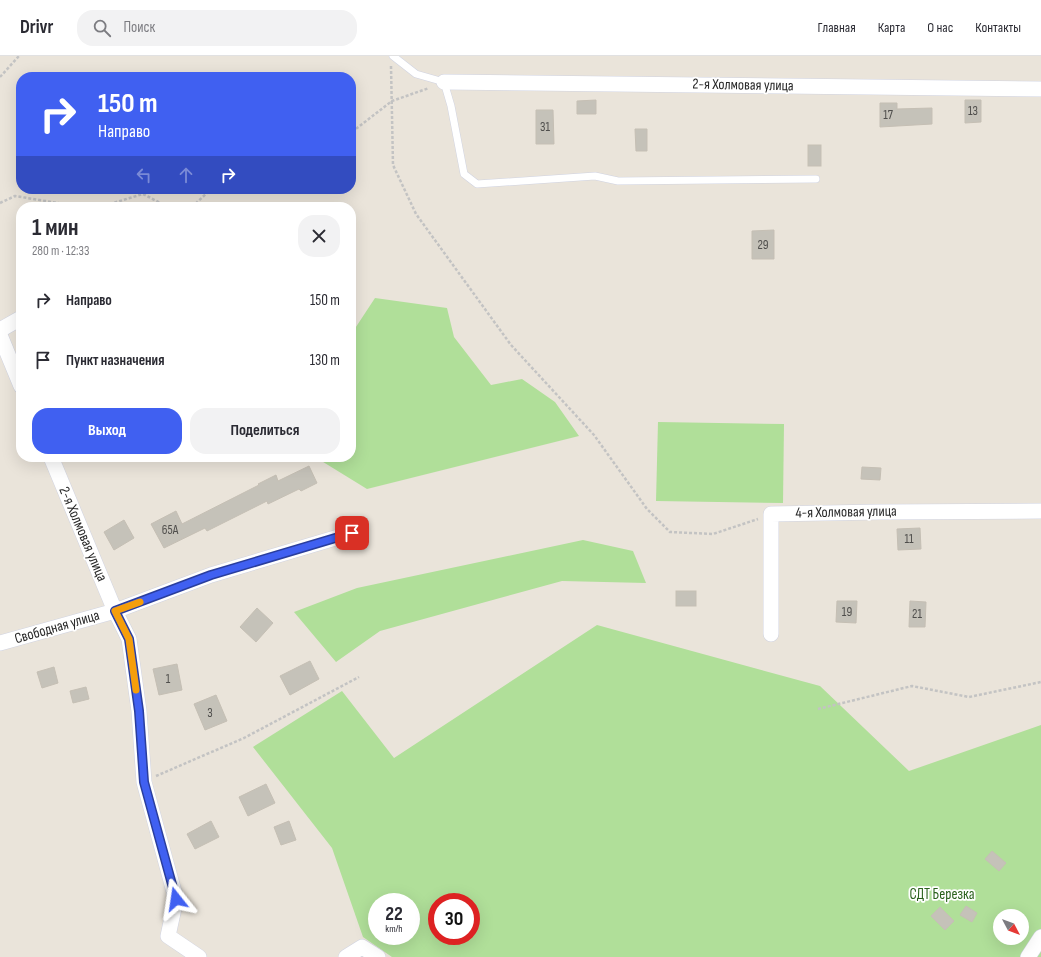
<!DOCTYPE html>
<html lang="ru">
<head>
<meta charset="utf-8">
<style>
  :root { --surface:#fff; --page:#f2f2f3; --text:#2b2b33; --muted:#7c7c81; --line:#e1e1e2; --accent:#4060f1 }
  body { margin:0; font-family:"Sofia Sans Condensed",sans-serif; background:var(--page); color:var(--text); height:100vh; display:flex; flex-direction:column; font-size:15px; white-space:nowrap }
  * { box-sizing:border-box; margin:0 }
  p { font-size:13px; color:var(--muted) }
  .icon { flex:none; width:22px; height:22px; fill:none; stroke:currentColor; stroke-width:2; stroke-linecap:round; stroke-linejoin:round }
  .map { position:relative; flex:1; overflow:hidden }
  .sheet { position:absolute; left:16px; top:146px; width:340px; height:260px; display:flex; flex-direction:column; background:var(--surface); border-radius:16px; box-shadow:0 4px 16px #0002 }
  .sheet>* { flex:none }
  .top-card { position:absolute; left:16px; top:16px; width:340px; height:122px; border-radius:16px; box-shadow:0 4px 16px #0002; background:#4060f1; color:#fff; overflow:hidden }
  .needle { width:26px; rotate:131deg }
  .buttons { position:absolute; left:993px; top:853px; display:grid; gap:8px }
  .buttons a { display:grid; place-items:center; width:36px; height:36px; border-radius:50%; background:var(--surface); box-shadow:0 4px 16px #0002; font-size:20px }
  .speed { position:absolute; left:368px; top:837px; display:flex; gap:8px; font-size:20px; font-weight:700; text-align:center }
  .speed>* { display:grid; place-content:center; width:52px; height:52px; border-radius:50%; background:var(--surface); box-shadow:0 4px 16px #0002; line-height:1 }
  .speed small { font-size:10px; font-weight:400 }
  .speed .limit { border:6px solid #d22; background:#fff; color:#111 }
  .pin { position:absolute; display:grid; place-items:center; width:34px; height:34px; color:#fff; margin:-17px; border-radius:8px; box-shadow:0 2px 6px #0006 }
  .me { position:absolute; width:44px; margin:-22px; rotate:345deg; stroke-linejoin:round; filter:drop-shadow(0 0 3px #0008) }
  .turn { display:flex; align-items:center; gap:14px; height:84px; padding:0 16px; font-size:18px }
  .turn .icon { width:52px; height:52px; stroke-width:2.5 }
  .turn b { display:block; font-size:28px; line-height:34px }
  .lanes { display:flex; align-items:center; height:38px; padding:0 16px; background:#0003; justify-content:center; gap:20px; direction:ltr }
  .lanes .off { opacity:.35 }
  .round { display:grid; place-items:center; flex:none; width:42px; height:42px; border-radius:16px; background:var(--page) }
  .headline { display:flex; align-items:center; justify-content:space-between; height:68px; padding:0 16px }
  h1 { font-size:24px; font-weight:700; line-height:30px }
  .cta { display:flex; gap:8px; margin-top:auto; padding:8px 16px }
  .cta a { flex:1; height:46px; border-radius:16px; background:var(--accent); color:#fff; font-size:16px; font-weight:700; line-height:46px; text-align:center }
  .cta a+a { background:var(--page); color:var(--text) }
  ul { padding:0; list-style:none }
  li { display:flex; align-items:center; gap:12px; height:60px; padding:0 16px }
  li div { flex:1 }
  li b { display:block; font-size:15px }
  li em { font-style:normal }
  header { display:flex; align-items:center; gap:24px; box-sizing:border-box; height:56px; padding:0 20px; background:var(--surface); border-bottom:1px solid var(--line) }
  header strong { font-size:19px }
  nav { display:flex; gap:22px; margin-inline-start:auto; font-size:14px }
  .search { width:280px; height:36px; background:var(--page); display:flex; align-items:center; gap:10px; box-sizing:border-box; padding:0 14px; border-radius:16px; color:var(--muted); font-size:15px }
  .map>svg:first-child { display:block }
  .green { fill:#b0df99; fill-rule:evenodd }
  .building { fill:#c5c2b9; stroke:#c5bfb4 }
  .lines { fill:none; stroke-linecap:round; stroke-linejoin:round }
  .service-casing { stroke:#d0d3e1; stroke-width:8 }
  .minor-casing { stroke:#d0d3e1; stroke-width:16 }
  .path { stroke:#c3c3c3; stroke-width:2.5; stroke-dasharray:3 2; stroke-linecap:butt }
  .service { stroke:#fff; stroke-width:7 }
  .minor { stroke:#fff; stroke-width:15 }
  .route-casing { stroke:#2a3e9d; stroke-width:10 }
  .route { stroke:#4060f1; stroke-width:7 }
  .slow { stroke:#f59e0b; stroke-width:7 }
  .labels { text-anchor:middle; dominant-baseline:central; stroke-width:3.5; stroke-linejoin:round; paint-order:stroke }
  .number-label { font-size:13px; fill:#4f4e4c }
  .street-label { font-size:15px; fill:#282828; stroke:#fff }
  .park-label { font-size:15px; fill:#2a611c; stroke:#fff }
</style>
</head>
<body>
<header>
<strong>Drivr</strong>
<div class="search"><svg class="icon" aria-label="search" viewBox="0 0 24 24"><circle cx="10" cy="10" r="6"/><path d="M15 15l6 6"/></svg>Поиск</div>
<nav><a>Главная</a><a>Карта</a><a>О нас</a><a>Контакты</a></nav>
</header>
<div class="map">
<svg width="1041" height="901" viewBox="0 0 1041 901">
  <rect width="100%" height="100%" fill="#eae4da"/>
  <g class="green">
    <polygon points="375,242 447,252 454,281 491,329 522,323 555,346 579,380 367,433 315,401 351,401 351,277 352,277"/>
    <polygon points="658,366 784,368 783,447 656,445"/>
    <polygon points="583,484 633,495 646,527 562,525 380,575 336,606 294,556 357,532"/>
    <path d="M597 569 820 630 909 715 1041 669V901H392L363 881 332 792 253 691 342 635 394 702ZM377 846H411V880H377ZM437 846H471V880H437ZM1000 860H1022V882H1000Z"/>
  </g>
  <g class="building">
    <polygon points="596,44 596,58 577,58 577,45"/>
    <polygon points="965,44 981,44 981,66 965,67"/>
    <polygon points="880,47 897,47 897,53 932,52 932,68 880,71"/>
    <polygon points="536,54 553,54 554,88 536,88"/>
    <polygon points="635,73 647,73 647,95 636,95"/>
    <rect x="808" y="89" width="13" height="21"/>
    <polygon points="774,174 774,203 752,203 752,175"/>
    <polygon points="309,410 317,427 301,435 299,433 268,448 267,445 207,475 205,472 164,492 151,468 176,455 182,468 259,429 258,428 276,419 278,425"/>
    <polygon points="862,411 881,412 880,424 861,423"/>
    <polygon points="124,464 134,482 114,494 104,476"/>
    <polygon points="920,472 921,493 898,494 897,473"/>
    <rect x="676" y="535" width="20" height="15"/>
    <polygon points="837,545 857,545 856,567 836,566"/>
    <polygon points="910,545 926,546 925,571 909,571"/>
    <polygon points="257,552 273,567 256,586 240,571"/>
    <polygon points="310,605 319,623 290,639 280,620"/>
    <polygon points="177,608 182,634 159,639 153,613"/>
    <polygon points="54,611 58,627 42,632 37,616"/>
    <polygon points="86,631 89,643 73,647 70,635"/>
    <polygon points="216,639 227,665 205,674 194,648"/>
    <polygon points="266,728 275,747 248,760 239,741"/>
    <polygon points="211,765 219,781 195,793 187,778"/>
    <polygon points="289,765 296,784 281,789 274,771"/>
    <polygon points="992,795 1006,807 999,815 985,803"/>
    <polygon points="966,850 977,857 972,866 960,859"/>
    <polygon points="940,851 954,865 945,874 931,860"/>
  </g>
  <g class="lines">
    <g class="service-casing">
      <polyline id="service" points="393,0 416,18 444,26 451,50 464,118 477,128 595,120 618,125 816,123"/>
    </g>
    <g class="minor-casing">
      <g id="minor">
        <polyline points="444,26 1041,33"/>
        <polyline points="0,274 21,262"/>
        <polyline points="0,279 21,330"/>
        <polyline points="51,401 115,555 129,583 139,655 144,726 176,843 168,880 199,901"/>
        <polyline points="771,578 771,458 880,456 1041,455"/>
        <polyline points="0,587 115,555 211,519 352,477"/>
        <polyline points="346,901 362,891 378,901"/>
        <polyline points="1028,901 1041,881"/>
      </g>
    </g>
    <g class="path">
      <polyline points="391,10 393,109 416,158 511,289 594,379 647,453 670,476 713,478 758,463"/>
      <polyline points="0,21 19,0"/>
      <polyline points="351,74 357,72 392,45 429,32"/>
      <polyline points="0,147 15,140 82,151"/>
      <polyline points="100,151 143,138 168,151"/>
      <polyline points="192,151 208,136 217,133"/>
      <polyline points="818,653 912,630 969,641 1041,626"/>
      <polyline points="156,720 244,682 359,621"/>
    </g>
    <use href="#service" class="service"/>
    <use href="#minor" class="minor"/>
  </g>
  <g class="lines">
    <g class="route-casing">
      <polyline id="route" points="176,843 144,726 139,655 129,583 115,555 211,519 352,477"/>
    </g>
    <use href="#route" class="route"/>
    <polyline class="slow" points="136,634 129,583 115,555 140,546"/>
  </g>
  <g class="labels">
    <g class="number-label">
      <text x="973" y="55">13</text>
      <text x="888" y="59">17</text>
      <text x="545" y="71">31</text>
      <text x="763" y="189">29</text>
      <text x="170" y="474">65А</text>
      <text x="909" y="483">11</text>
      <text x="847" y="556">19</text>
      <text x="917" y="558">21</text>
      <text x="168" y="623">1</text>
      <text x="210" y="657">3</text>
    </g>
    <g class="street-label">
      <text transform="translate(743 29) rotate(1)">2-я Холмовая улица</text>
      <text transform="translate(846 456) rotate(-1)">4-я Холмовая улица</text>
      <text transform="translate(83 478) rotate(67)">2-я Холмовая улица</text>
      <text transform="translate(57 571) rotate(-16)">Свободная улица</text>
    </g>
    <g class="park-label">
      <text x="942" y="838">СДТ Березка</text>
    </g>
  </g>
</svg>
<div class="buttons">
<a><svg class="needle" viewBox="-14 -14 28 28"><path d="M0-13l5 13h-10z" fill="#e53935"/><path d="M0 13l5-13h-10z" fill="#7c7c81"/></svg></a>
</div>
<div class="speed"><div>22<small>km/h</small></div><div class="limit">30</div></div>
<div class="pin" style="left:352px;top:477px;background:#d93025"><svg class="icon" aria-label="arrive" viewBox="0 0 24 24"><path d="M6 21V4h12l-3 4 3 4H6"/></svg></div>
<svg class="me" style="left:176px;top:843px" viewBox="-20 -20 40 40"><path d="M0-17L14 15 0 8-14 15z" fill="#4060f1" stroke="#fff" stroke-width="4"/></svg>
<div class="top-card">
<div class="turn"><svg class="icon" aria-label="right" viewBox="0 0 24 24"><path d="M7 20v-9h11M14 6l5 5-5 5"/></svg><div><b>150 m</b>Направо</div></div>
<div class="lanes"><svg class="icon off" aria-label="left" viewBox="0 0 24 24"><path d="M17 20v-9H6M10 6l-5 5 5 5"/></svg><svg class="icon off" aria-label="ahead" viewBox="0 0 24 24"><path d="M12 20V5M6 11l6-6 6 6"/></svg><svg class="icon" aria-label="right" viewBox="0 0 24 24"><path d="M7 20v-9h11M14 6l5 5-5 5"/></svg></div>
</div>
<section class="sheet">
<div class="headline"><div><h1>1 мин</h1><p>280 m · 12:33</p></div><a class="round"><svg class="icon" aria-label="close" viewBox="0 0 24 24"><path d="M6 6l12 12M18 6L6 18"/></svg></a></div>
<ul>
<li><svg class="icon" aria-label="right" viewBox="0 0 24 24"><path d="M7 20v-9h11M14 6l5 5-5 5"/></svg><div><b>Направо</b></div><em>150 m</em></li>
<li><svg class="icon" aria-label="arrive" viewBox="0 0 24 24"><path d="M6 21V4h12l-3 4 3 4H6"/></svg><div><b>Пункт назначения</b></div><em>130 m</em></li>
</ul>
<div class="cta"><a>Выход</a><a>Поделиться</a></div>
</section>
</div>
</body>
</html>
